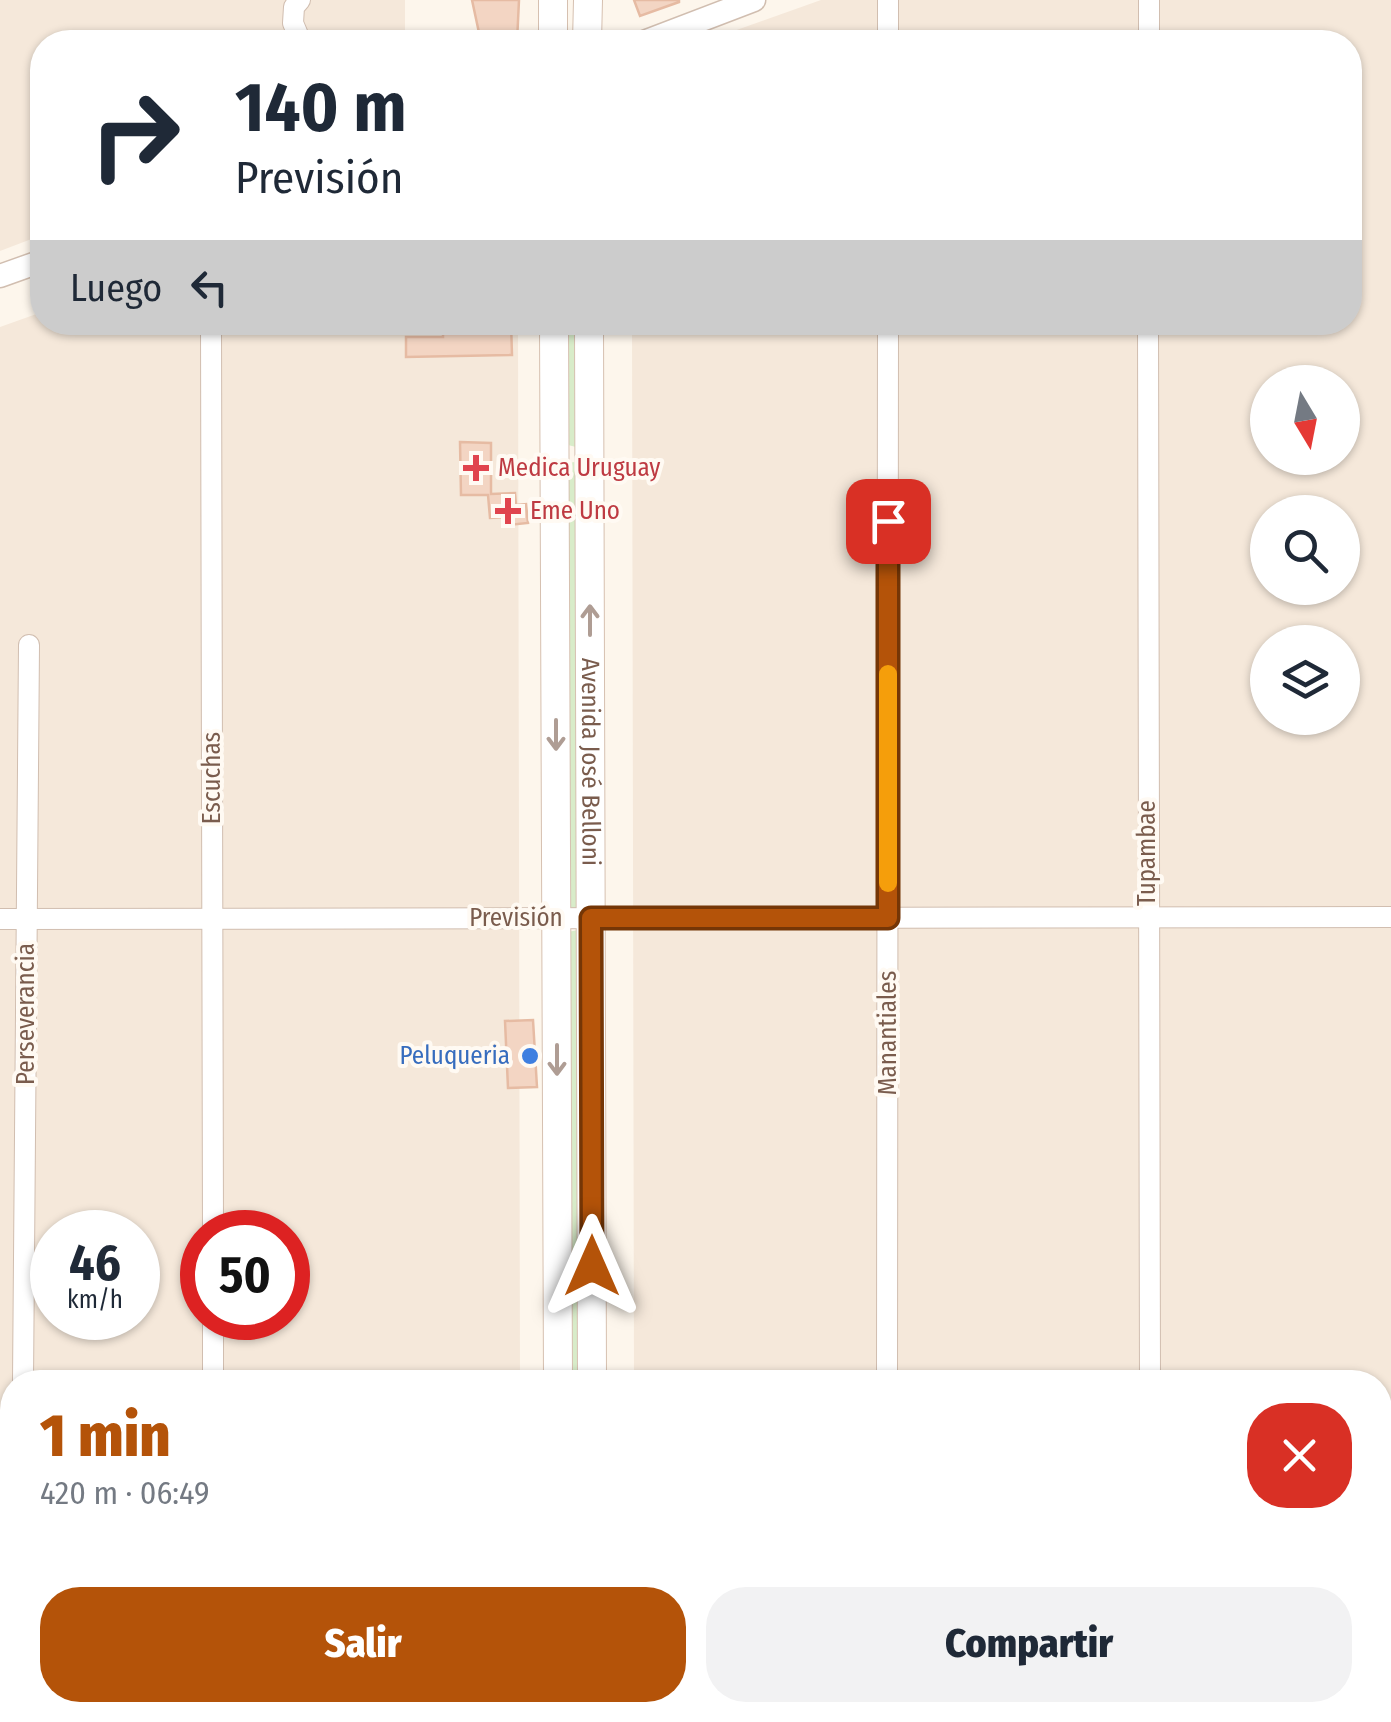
<!DOCTYPE html>
<html lang="es">
<head>
<meta charset="utf-8">
<style>
  :root { --surface:#fff; --page:#f2f2f3; --text:#1f2937; --muted:#747a83; --accent:#b45309 }
  body { margin:0; font-family:"Fira Sans Condensed",sans-serif; background:var(--page); color:var(--text); height:100vh; display:flex; flex-direction:column; font-size:38px; white-space:nowrap }
  * { box-sizing:border-box; margin:0 }
  p { font-size:32px; color:var(--muted) }
  .icon { flex:none; width:55px; height:55px; fill:none; stroke:currentColor; stroke-width:2; stroke-linecap:round; stroke-linejoin:round }
  .map { position:relative; flex:1; overflow:hidden }
  .sheet { position:absolute; left:0px; top:1370px; width:1392px; height:352px; display:flex; flex-direction:column; background:var(--surface); border-radius:40px 40px 0 0; box-shadow:0 2px 8px #0004 }
  .sheet>* { flex:none }
  .top-card { position:absolute; left:30px; top:30px; width:1332px; height:305px; border-radius:40px; box-shadow:0 2px 8px #0004; background:#fff; color:var(--text); overflow:hidden }
  .needle { width:65px; rotate:170deg }
  .tools { position:absolute; left:1250px; top:365px; display:grid; gap:20px }
  .tools a { display:grid; place-items:center; width:110px; height:110px; border-radius:50%; background:var(--surface); box-shadow:0 2px 8px #0004; font-size:50px }
  .speed { position:absolute; left:30px; top:1210px; display:flex; gap:20px; font-size:50px; font-weight:700; text-align:center }
  .speed>* { display:grid; place-content:center; width:130px; height:130px; border-radius:50%; background:var(--surface); box-shadow:0 2px 8px #0004; line-height:1 }
  .speed small { font-size:25px; font-weight:400 }
  .speed .limit { border:15px solid #d22; background:#fff; color:#111 }
  .pin { position:absolute; display:grid; place-items:center; width:85px; height:85px; color:#fff; margin:-42px; border-radius:20px; box-shadow:0 5px 15px #0006 }
  .me { position:absolute; width:110px; margin:-55px; rotate:0deg; stroke-linejoin:round; filter:drop-shadow(0 0 8px #0008) }
  .turn { display:flex; align-items:center; gap:35px; height:210px; padding:0 40px; font-size:45px }
  .turn .icon { width:130px; height:130px; stroke-width:2.5 }
  .turn b { display:block; font-size:70px; line-height:85px }
  .then { display:flex; align-items:center; height:95px; padding:0 40px; background:#0003; gap:20px; font-size:38px }
  .round { display:grid; place-items:center; flex:none; width:105px; height:105px; border-radius:40px; background:var(--page) }
  .head { display:flex; align-items:center; justify-content:space-between; height:170px; padding:0 40px }
  h1 { font-size:60px; font-weight:800; line-height:75px; color:var(--accent) }
  .primary-button { display:flex; gap:20px; margin-top:auto; padding:20px 40px }
  .primary-button a { flex:1; height:115px; border-radius:40px; background:var(--accent); color:#fff; font-size:40px; font-weight:800; line-height:115px; text-align:center }
  .primary-button a+a { background:var(--page); color:var(--text) }
  .map>svg:first-child { display:block }
  .residential { fill:#f5e8da; fill-rule:evenodd }
  .green { fill:#d8ecc9 }
  .building { fill:#f3d5c3; stroke:#e6bba3; stroke-width:2.5 }
  .lines { fill:none; stroke-linecap:round; stroke-linejoin:round }
  .minor-casing { stroke:#d1beb0; stroke-width:22 }
  .tertiary-casing { stroke:#d1beb0; stroke-width:25 }
  .secondary-casing { stroke:#d6c0b0; stroke-width:30 }
  .minor { stroke:#fff; stroke-width:20 }
  .tertiary { stroke:#fff; stroke-width:22 }
  .secondary { stroke:#fff; stroke-width:28 }
  .oneway { stroke:#af9d94 }
  .route-casing { stroke:#753606; stroke-width:25 }
  .route { stroke:#b45309; stroke-width:18 }
  .slow { stroke:#f59e0b; stroke-width:18 }
  .health-dot { fill:#e0444e; stroke:#fffaf3; stroke-width:4 }
  .shop-dot { fill:#3f7fe0; stroke:#fffaf3; stroke-width:4 }
  .labels { text-anchor:middle; dominant-baseline:central; stroke-width:8; stroke-linejoin:round; paint-order:stroke }
  .health-label { font-size:25px; fill:#be3a42; stroke:#fffaf3; text-anchor:start }
  .street-label { font-size:25px; fill:#7a5c4d; stroke:#fffaf3 }
  .shop-label { font-size:25px; fill:#366cbe; stroke:#fffaf3; text-anchor:end }
</style>
</head>
<body>
<div class="map">
<svg width="1391" height="1722" viewBox="0 0 1391 1722">
  <rect width="100%" height="100%" fill="#fdf6ec"/>
  <g class="residential">
    <polygon points="0,0 405,0 405,42 42,42 42,235 0,251"/>
    <path d="M821 0H1391V1643L1380 1656V1382H634L632 323 1350 322V42H703ZM1268 382H1342V458H1268ZM1268 512H1342V588H1268ZM1268 642H1342V718H1268Z"/>
    <path d="M42 312V322L518 323 520 1382H12V1710H520V1722H0V327ZM52 1232H138V1318H52ZM202 1232H288V1318H202Z"/>
    <polygon points="635,1710 1336,1710 1326,1722 635,1722"/>
  </g>
  <g class="green">
    <polygon points="561,323 583,323 581,444 576,447 564,444"/>
    <polygon points="574,462 579,464 585,910 569,914 566,464"/>
    <polygon points="578,930 587,1382 569,1382 568,932"/>
    <polygon points="1391,1670 1391,1722 1347,1722 1357,1710 1380,1710 1380,1683"/>
  </g>
  <g class="building">
    <polygon points="472,0 519,0 517,42 481,42"/>
    <polygon points="634,0 679,0 679,2 640,16"/>
    <polygon points="511,322 512,355 406,357 406,337 443,337 443,325"/>
    <polygon points="460,442 491,443 491,494 515,493 516,505 526,504 528,523 508,525 507,517 490,518 488,495 461,495"/>
    <polygon points="533,1020 537,1087 508,1088 505,1021"/>
  </g>
  <g class="lines">
    <g class="minor-casing">
      <g id="minor">
        <polyline points="300,0 294,7 293,23 301,42"/>
        <polyline points="888,42 888,0"/>
        <polyline points="1149,42 1149,0"/>
        <polyline points="211,322 213,1232"/>
        <polyline points="1148,322 1150,1382"/>
        <polyline points="0,919 1391,917"/>
        <polyline points="213,1318 213,1382"/>
        <polyline points="23,1382 29,645"/>
        <polyline points="887,1382 888,322"/>
        <polyline points="1380,1438 1391,1434"/>
        <polyline points="1380,1622 1391,1628"/>
        <polyline points="1380,1673 1391,1660"/>
        <polyline points="214,1710 214,1722"/>
        <polyline points="986,1710 996,1722"/>
        <polyline points="21,1722 22,1710"/>
        <polyline points="587,1722 624,1710"/>
        <polyline points="1338,1722 1348,1710"/>
      </g>
    </g>
    <g class="tertiary-casing">
      <g id="tertiary">
        <polyline points="644,42 754,0"/>
        <polyline points="0,276 42,261"/>
      </g>
    </g>
    <g class="secondary-casing">
      <g id="secondary">
        <polyline points="553,42 553,0"/>
        <polyline points="587,42 588,0"/>
        <polyline points="554,322 558,1382"/>
        <path id="s1" d="M589 322 592 1382"/>
        <polyline points="558,1710 559,1722"/>
        <polyline points="593,1710 593,1722"/>
      </g>
    </g>
    <use href="#minor" class="minor"/>
    <use href="#tertiary" class="tertiary"/>
    <use href="#secondary" class="secondary"/>
  </g>
  <defs><path id="oneway-shaft" d="M-6 0H5M1.5-3L5.5 0L1.5 3" fill="none" stroke-width="1.6" stroke-linecap="round" stroke-linejoin="round" transform="scale(2.5)"/></defs>
  <g class="oneway">
    <use href="#oneway-shaft" transform="translate(590 620) rotate(-90)"/>
    <use href="#oneway-shaft" transform="translate(556 735) rotate(90)"/>
    <use href="#oneway-shaft" transform="translate(557 1060) rotate(90)"/>
  </g>
  <g class="lines">
    <g class="route-casing">
      <polyline id="route" points="592,1266 591,918 888,918 888,521"/>
    </g>
    <use href="#route" class="route"/>
    <polyline class="slow" points="888,674 888,883"/>
  </g>
  <g class="health-dot">
    <path d="M471 453h10v10h10v10h-10v10h-10v-10h-10v-10h10z"/>
    <path d="M503 496h10v10h10v10h-10v10h-10v-10h-10v-10h10z"/>
  </g>
  <circle class="shop-dot" cx="530" cy="1056" r="10"/>
  <g class="labels">
    <g class="health-label">
      <text x="498" y="468">Medica Uruguay</text>
      <text x="530" y="511">Eme Uno</text>
    </g>
    <g class="street-label">
      <text stroke="none"><textPath href="#s1" startOffset="440">Avenida José Belloni</textPath></text>
      <text transform="translate(212 778) rotate(-90)">Escuchas</text>
      <text transform="translate(1147 853) rotate(-90)">Tupambae</text>
      <text x="516" y="918">Previsión</text>
      <text transform="translate(26 1014) rotate(-90)">Perseverancia</text>
      <text transform="translate(888 1033) rotate(-90)">Manantiales</text>
    </g>
    <g class="shop-label">
      <text x="510" y="1056">Peluqueria</text>
    </g>
  </g>
</svg>
<div class="tools">
<a><svg class="needle" viewBox="-14 -14 28 28"><path d="M0-13l5 13h-10z" fill="#e53935"/><path d="M0 13l5-13h-10z" fill="#747a83"/></svg></a>
<a><svg class="icon" aria-label="search" viewBox="0 0 24 24"><circle cx="10" cy="10" r="6"/><path d="M15 15l6 6"/></svg></a>
<a><svg class="icon" aria-label="layers" viewBox="0 0 24 24"><path d="M12 4l9 5-9 5-9-5zM3 14l9 5 9-5"/></svg></a>
</div>
<div class="speed"><div>46<small>km/h</small></div><div class="limit">50</div></div>
<div class="pin" style="left:888px;top:521px;background:#d93025"><svg class="icon" aria-label="arrive" viewBox="0 0 24 24"><path d="M6 21V4h12l-3 4 3 4H6"/></svg></div>
<svg class="me" style="left:592px;top:1266px" viewBox="-20 -20 40 40"><path d="M0-17L14 15 0 8-14 15z" fill="#b45309" stroke="#fff" stroke-width="4"/></svg>
<div class="top-card">
<div class="turn"><svg class="icon" aria-label="right" viewBox="0 0 24 24"><path d="M7 20v-9h11M14 6l5 5-5 5"/></svg><div><b>140 m</b>Previsión</div></div>
<div class="then">Luego<svg class="icon" aria-label="left" viewBox="0 0 24 24"><path d="M17 20v-9H6M10 6l-5 5 5 5"/></svg></div>
</div>
<section class="sheet">
<div class="head"><div><h1>1 min</h1><p>420 m · 06:49</p></div><a class="round" style="background:#d93025;color:#fff"><svg class="icon" aria-label="close" viewBox="0 0 24 24"><path d="M6 6l12 12M18 6L6 18"/></svg></a></div>
<div class="primary-button"><a>Salir</a><a>Compartir</a></div>
</section>
</div>
</body>
</html>
